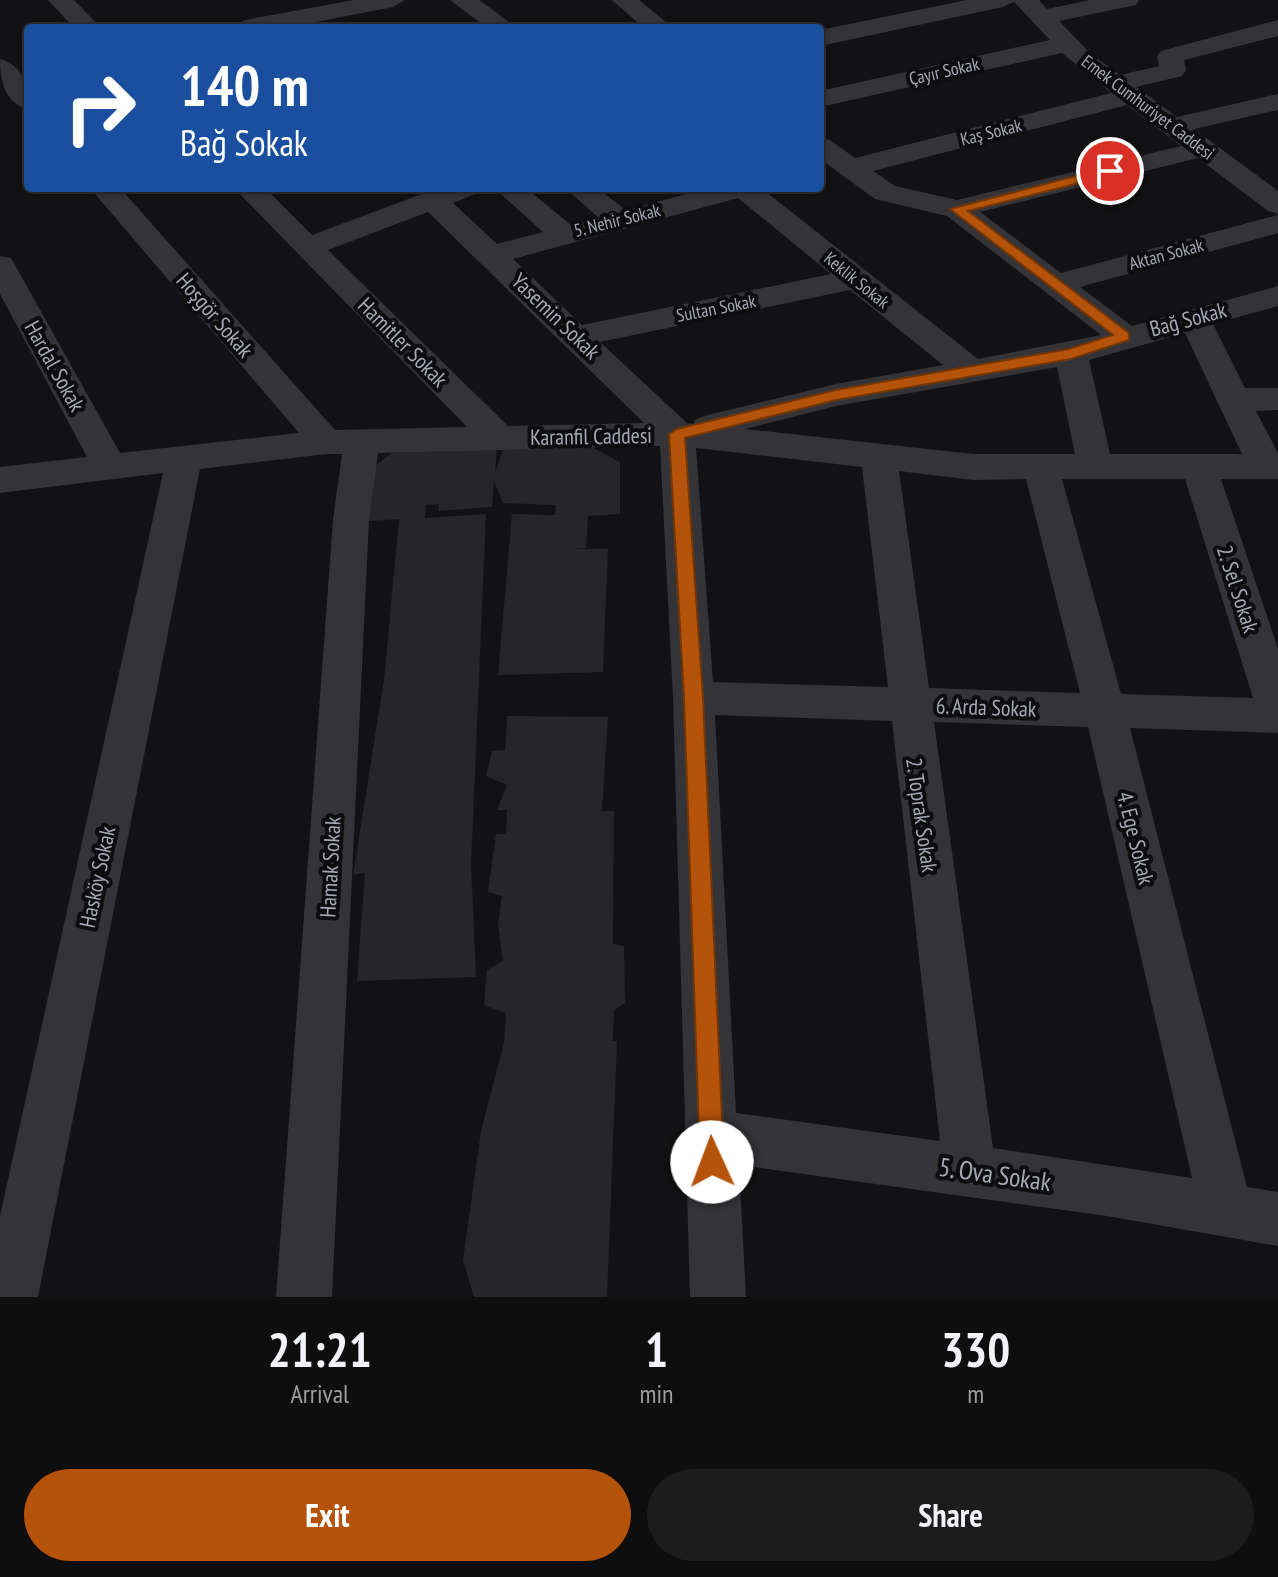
<!DOCTYPE html>
<html lang="en">
<head>
<meta charset="utf-8">
<style>
  :root { --surface:#0e0e0f; --page:#1c1c1d; --text:#f1f3f6; --muted:#9b9c9e; --line:#2e2e2f; --accent:#b45309 }
  body { margin:0; font-family:"PT Sans Narrow",sans-serif; background:var(--page); color:var(--text); height:100vh; display:flex; flex-direction:column; font-size:30px; white-space:nowrap }
  * { box-sizing:border-box; margin:0 }
  p { font-size:26px; color:var(--muted) }
  .icon { flex:none; width:44px; height:44px; fill:none; stroke:currentColor; stroke-width:2; stroke-linecap:round; stroke-linejoin:round }
  .map { position:relative; height:1297px; overflow:hidden }
  .sheet { display:flex; flex-direction:column; background:var(--surface); flex:1 }
  .sheet>* { flex:none }
  .guide { position:absolute; left:24px; top:24px; width:800px; height:168px; border-radius:8px; box-shadow:0 2px 6px #0004,0 0 0 2px var(--line); background:#1a4fa0; color:#fff; overflow:hidden }
  .pin { position:absolute; display:grid; place-items:center; width:68px; height:68px; color:#fff; margin:-34px; border:4px solid #fff; border-radius:50%; box-shadow:0 2px 8px #0007 }
  .me { position:absolute; width:88px; margin:-44px; rotate:358deg; stroke-linejoin:round; filter:drop-shadow(0 0 6px #0008) }
  .turn { display:flex; align-items:center; gap:28px; height:168px; padding:0 24px; font-size:36px }
  .turn .icon { width:104px; height:104px; stroke-width:2.5 }
  .turn b { display:block; font-size:56px; line-height:68px }
  .eta { display:flex; justify-content:space-evenly; align-items:center; height:136px; text-align:center }
  .eta b { font-size:48px; font-weight:800; line-height:56px }
  .action { display:flex; gap:16px; margin-top:auto; padding:16px 24px }
  .action a { flex:1; height:92px; border-radius:48px; background:var(--accent); color:#fff; font-size:32px; font-weight:800; line-height:92px; text-align:center }
  .action a+a { background:var(--page); color:var(--text) }
  .map>svg:first-child { display:block }
  .building { fill:#262527 }
  .lines { fill:none; stroke-linecap:round; stroke-linejoin:round }
  .minor { fill:#343438; fill-rule:evenodd }
  .route { fill:#b45309; stroke:#753606; stroke-width:2 }
  .labels { text-anchor:middle; dominant-baseline:central; stroke-width:8; stroke-linejoin:round; paint-order:stroke }
  .far-street-label { font-size:18px; fill:#a5a8b3; stroke:#0d0d0f }
  .street-label { font-size:22px; fill:#a5a8b3; stroke:#0d0d0f }
  .near-street-label { font-size:26px; fill:#a5a8b3; stroke:#0d0d0f }
</style>
</head>
<body>
<div class="map">
<svg width="1278" height="1297" viewBox="0 0 1278 1297">
  <rect width="100%" height="100%" fill="#121214"/>
  <g class="building">
    <polygon points="504,447 593,448 620,462 620,514 588,516 586,548 570,549 608,549 603,672 498,675 512,514 555,515 556,505 503,503 494,481 492,507 438,511 439,504 426,505 425,518 486,514 471,864 476,977 357,981 365,873 353,875 384,680 399,519 357,522 375,466 391,453 497,448 495,473"/>
    <polygon points="507,716 608,717 602,811 614,811 613,944 624,946 625,1003 614,1010 613,1041 617,1041 607,1297 474,1297 463,1260 481,1131 504,1043 506,1013 484,1005 487,970 503,961 498,925 502,896 488,892 496,834 506,834 507,810 497,810 507,785 486,776 492,751 505,750"/>
  </g>
  <g class="lines">
    <g class="minor">
      <polygon points="48,0 74,0 101,28 74,28"/>
      <polygon points="354,0 405,0 393,7 285,28 232,28 245,20"/>
      <polygon points="450,0 479,0 517,28 487,28"/>
      <polygon points="612,0 639,0 673,28 644,28"/>
      <path d="M967 0H1039L1047 9 1090 0H1139L1136 5 1059 21 1091 54 1120 75 1159 66 1157 56 1161 51 1278 20V36L1184 60 1186 70 1182 76 1136 87 1177 117 1278 94V110L1194 129 1278 191V214L1268 211 1198 158 980 212 1061 273 1278 215V233L1080 287 1132 326 1278 286V306L1213 324 1245 388H1278V410L1256 411 1278 453V479H1221L1278 649V733L1130 728 1247 1187 1278 1192V1246L1107 1216 739 1165 746 1297H690L673 698 660 446 378 453 369 520 332 1297H276L333 520 342 454H326L200 469 38 1297H0V1216L163 473 0 493V467L87 457 0 294V256L11 258 15 265 120 453 299 433 90 188H120L335 430 467 427 234 188H265L312 235 438 188H479L475 194 453 203 497 244 543 232 494 188H526L571 225 598 217 565 188H597L626 210 709 188H761L978 359 1101 335 947 216 875 199 820 159V138L830 140 855 158 1111 93 1062 53 820 107V91L1050 40 1014 2 1003 7 820 46V30ZM1127 105 1181 146 957 200 895 186 873 171ZM738 198 831 274 582 325 513 259ZM428 212 644 423 508 426 328 250ZM850 290 943 365 836 384 708 415 696 419 693 424 687 423 600 342ZM1185 333 1242 454H1110L1089 360ZM1057 367 1075 454H973L745 429 836 406ZM696 448 862 467 888 687 713 682ZM899 471 973 480 1026 479 1080 693 929 688ZM1062 479H1185L1253 698 1121 694ZM715 715 892 721 940 1141 736 1113ZM934 722 1088 727 1192 1178 993 1148Z"/>
      <path d="M0 59C24 65 28 88 28 109 4 103 0 80 0 59Z"/>
    </g>
  </g>
  <polygon class="route" points="1110,167 1117,171 1115,174 968,211 1129,333 1129,340 1071,359 836,400 685,438 703,698 724,1162 720,1170 712,1174 704,1170 700,1162 684,698 669,434 677,429 836,390 1069,349 1113,335 950,209"/>
  <g class="labels">
    <g class="far-street-label">
      <text transform="translate(944 71) rotate(-13)">Çayır Sokak</text>
      <text transform="translate(1148 107) rotate(37)">Emek Cumhuriyet Caddesi</text>
      <text transform="translate(991 132) rotate(-14)">Kaş Sokak</text>
      <text transform="translate(617 220) rotate(-14)">5. Nehir Sokak</text>
      <text transform="translate(1166 254) rotate(-15)">Aktan Sokak</text>
      <text transform="translate(857 280) rotate(39)">Keklik Sokak</text>
      <text transform="translate(716 308) rotate(-11)">Sultan Sokak</text>
    </g>
    <g class="street-label">
      <text transform="translate(215 315) rotate(49)">Hoşgör Sokak</text>
      <text transform="translate(556 316) rotate(44)">Yasemin Sokak</text>
      <text transform="translate(1188 319) rotate(-15)">Bağ Sokak</text>
      <text transform="translate(403 342) rotate(45)">Hamitler Sokak</text>
      <text transform="translate(55 366) rotate(61)">Hardal Sokak</text>
      <text transform="translate(591 436) rotate(-1)">Karanfil Caddesi</text>
      <text transform="translate(1238 589) rotate(72)">2. Sel Sokak</text>
      <text transform="translate(986 707) rotate(2)">6. Arda Sokak</text>
      <text transform="translate(922 815) rotate(82)">2. Toprak Sokak</text>
      <text transform="translate(1136 838) rotate(76)">4. Ege Sokak</text>
      <text transform="translate(330 867) rotate(-87)">Hamak Sokak</text>
      <text transform="translate(97 877) rotate(-78)">Hasköy Sokak</text>
    </g>
    <g class="near-street-label">
      <text transform="translate(995 1174) rotate(8)">5. Ova Sokak</text>
    </g>
  </g>
</svg>
<div class="pin" style="left:1110px;top:171px;background:#d93025"><svg class="icon" aria-label="arrive" viewBox="0 0 24 24"><path d="M6 21V4h12l-3 4 3 4H6"/></svg></div>
<svg class="me" style="left:712px;top:1162px" viewBox="-20 -20 40 40"><circle r="19" fill="#fff"/><path d="M0-13L10 11 0 6-10 11z" fill="#b45309"/></svg>
<div class="guide">
<div class="turn"><svg class="icon" aria-label="right" viewBox="0 0 24 24"><path d="M7 20v-9h11M14 6l5 5-5 5"/></svg><div><b>140 m</b>Bağ Sokak</div></div>
</div>
</div>
<section class="sheet">
<div class="eta">
<div><b>21:21</b><p>Arrival</p></div>
<div><b>1</b><p>min</p></div>
<div><b>330</b><p>m</p></div>
</div>
<div class="action"><a>Exit</a><a>Share</a></div>
</section>
</body>
</html>
